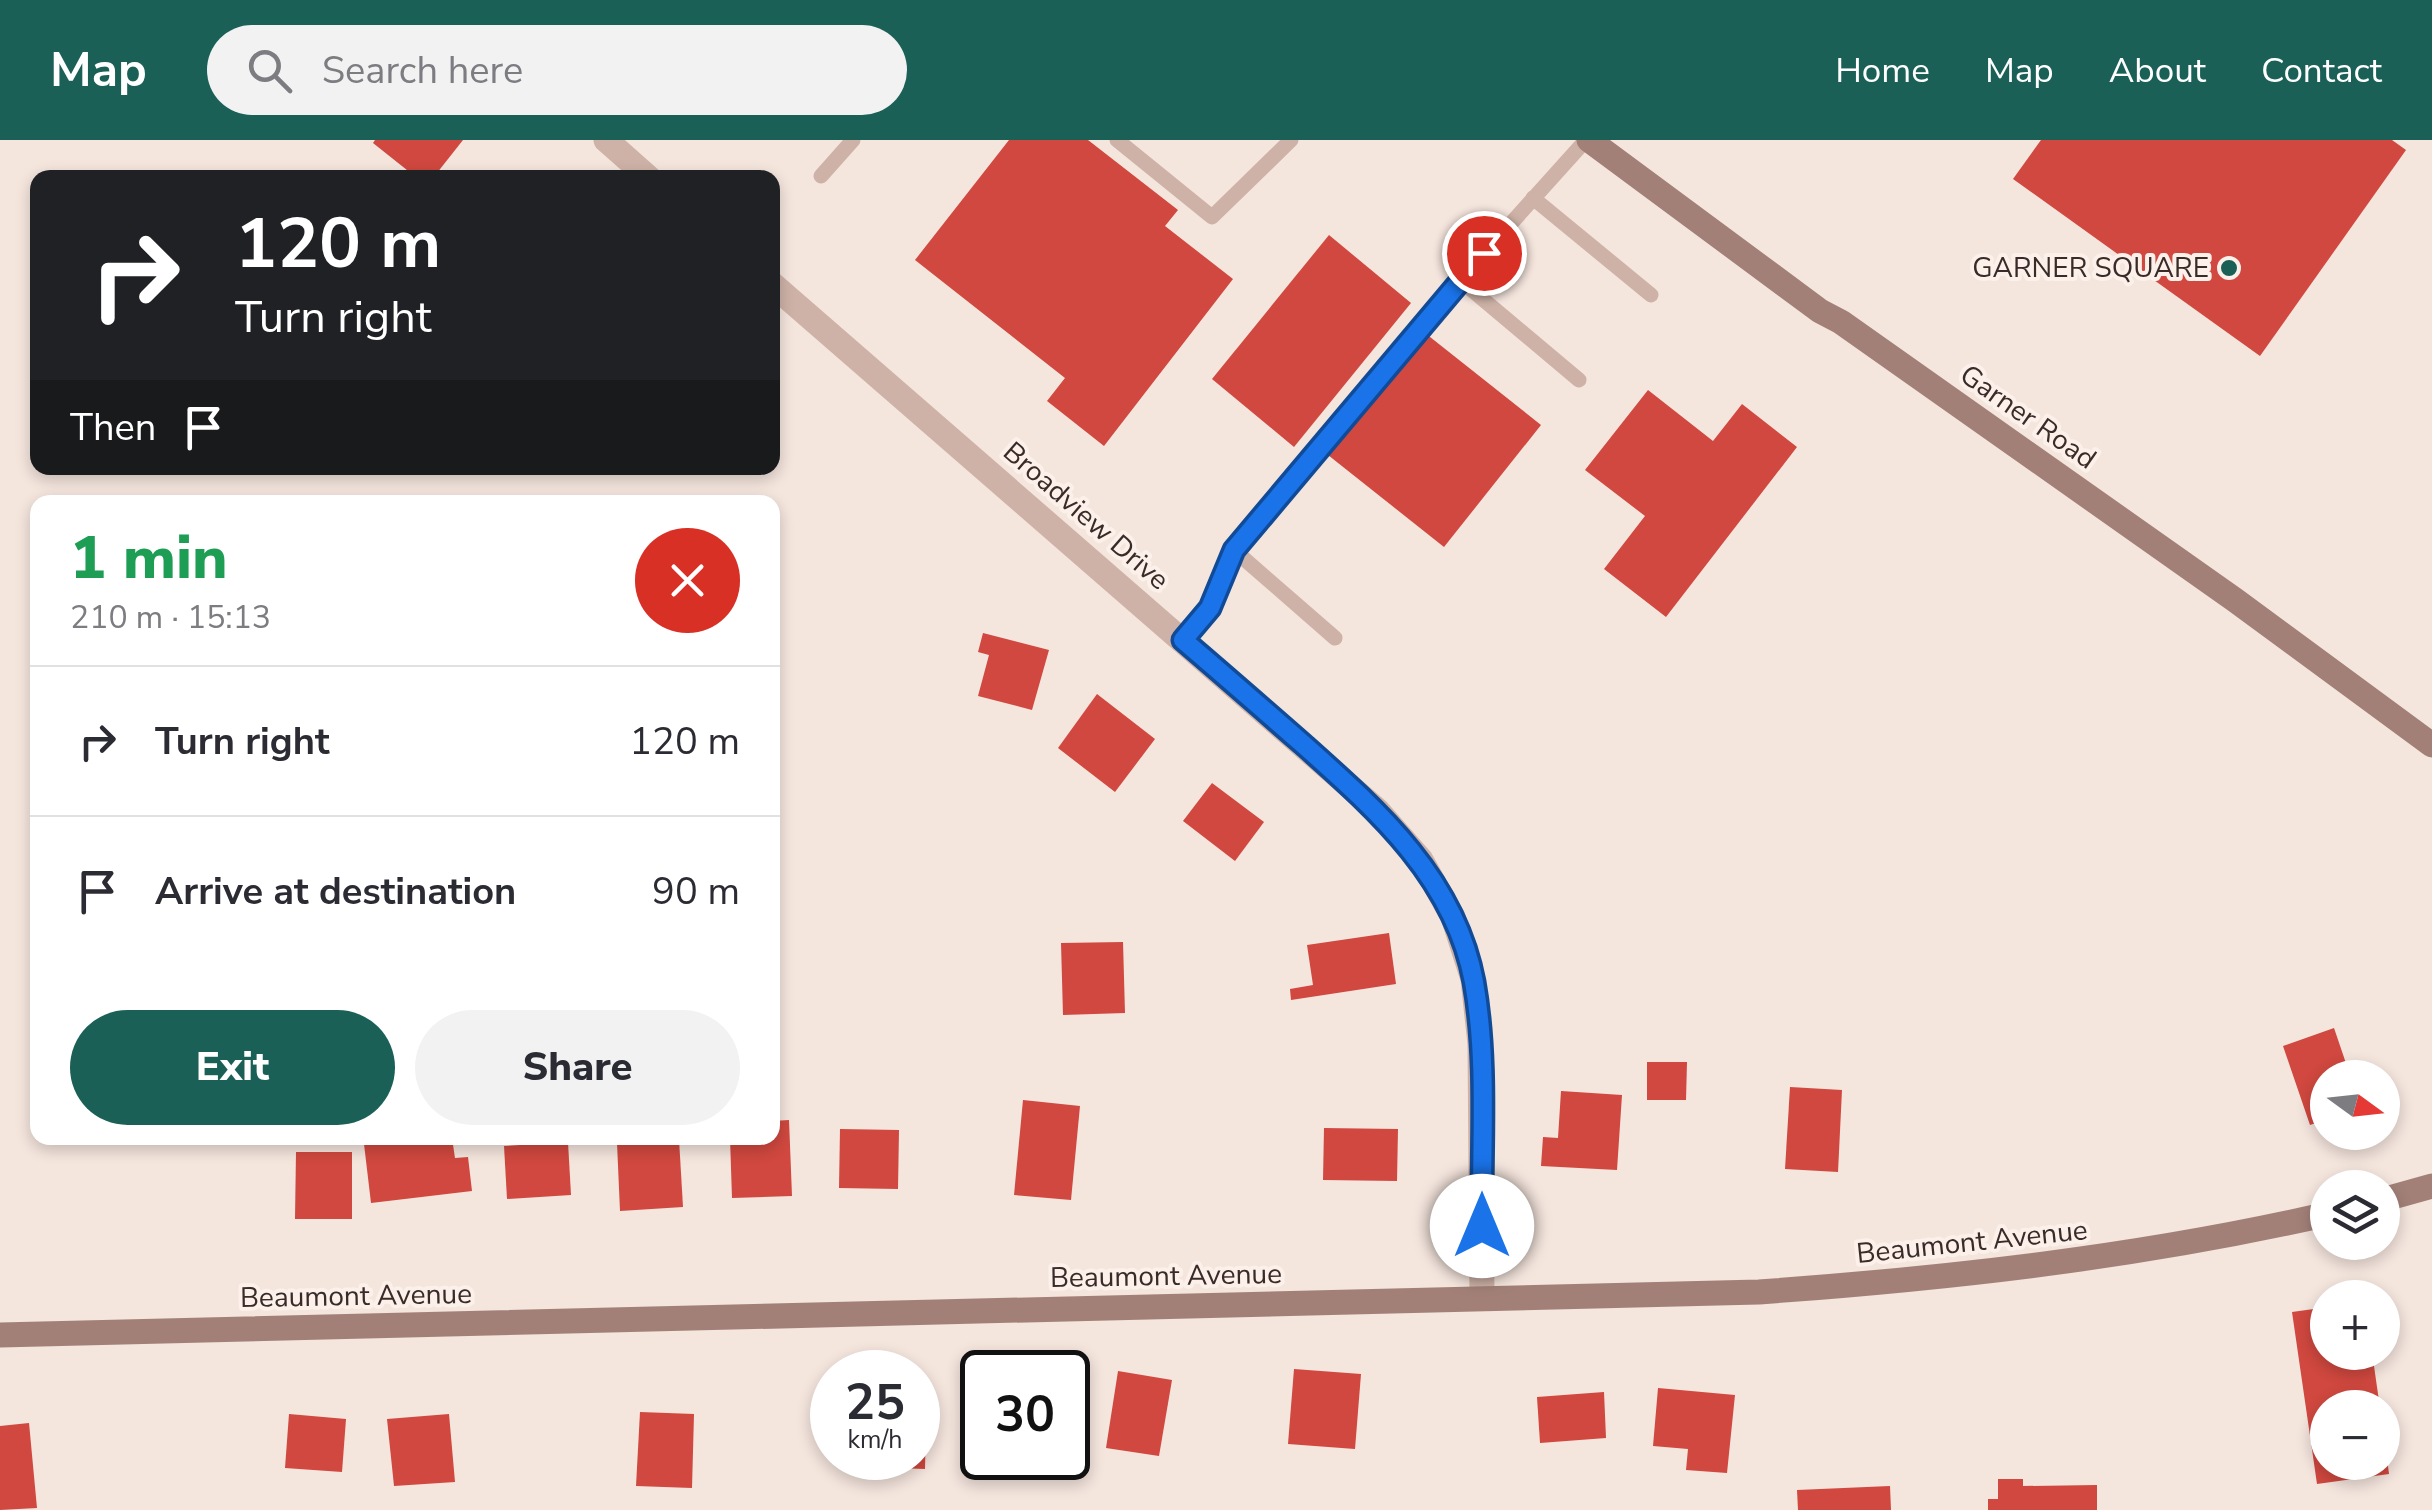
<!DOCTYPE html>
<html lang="en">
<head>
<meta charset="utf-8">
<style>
  :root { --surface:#fff; --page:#f2f2f3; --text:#2b2b33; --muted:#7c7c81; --line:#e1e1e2; --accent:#1a6057 }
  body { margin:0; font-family:"Nunito Sans",sans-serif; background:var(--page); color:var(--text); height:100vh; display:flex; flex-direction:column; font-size:38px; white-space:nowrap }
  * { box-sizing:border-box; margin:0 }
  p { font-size:32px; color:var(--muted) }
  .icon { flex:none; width:55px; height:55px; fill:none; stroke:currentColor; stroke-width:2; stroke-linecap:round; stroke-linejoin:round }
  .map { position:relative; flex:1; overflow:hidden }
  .drawer { position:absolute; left:30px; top:355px; width:750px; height:650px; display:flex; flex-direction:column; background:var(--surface); border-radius:20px; box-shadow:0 5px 15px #0003 }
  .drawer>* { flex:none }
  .guide { position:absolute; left:30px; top:30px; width:750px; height:305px; border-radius:20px; box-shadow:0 5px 15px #0003; background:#202124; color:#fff; overflow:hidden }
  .needle { width:65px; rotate:105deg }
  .buttons { position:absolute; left:2310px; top:920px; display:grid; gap:20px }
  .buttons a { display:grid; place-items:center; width:90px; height:90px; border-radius:50%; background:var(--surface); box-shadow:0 5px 15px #0003; font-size:50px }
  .speed { position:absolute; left:810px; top:1210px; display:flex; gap:20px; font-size:50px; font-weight:700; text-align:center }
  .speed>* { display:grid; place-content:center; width:130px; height:130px; border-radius:50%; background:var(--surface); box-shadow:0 5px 15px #0003; line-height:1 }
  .speed small { font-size:25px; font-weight:400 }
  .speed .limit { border:5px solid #111; border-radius:15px; background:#fff; color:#111 }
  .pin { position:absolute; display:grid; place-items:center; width:85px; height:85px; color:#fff; margin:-42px; border:5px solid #fff; border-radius:50%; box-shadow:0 2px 10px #0007 }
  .me { position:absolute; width:110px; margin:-55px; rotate:0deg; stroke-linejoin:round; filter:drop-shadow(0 0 8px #0008) }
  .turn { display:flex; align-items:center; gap:35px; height:210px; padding:0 40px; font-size:45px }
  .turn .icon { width:130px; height:130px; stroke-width:2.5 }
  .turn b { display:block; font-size:70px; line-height:85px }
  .then { display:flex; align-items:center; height:95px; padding:0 40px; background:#0003; gap:20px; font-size:38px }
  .round { display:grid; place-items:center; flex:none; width:105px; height:105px; border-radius:52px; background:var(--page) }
  .overview { display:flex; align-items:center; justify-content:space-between; height:170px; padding:0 40px }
  h1 { font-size:60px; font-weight:800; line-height:75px; color:#1e9e55 }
  .button { display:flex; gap:20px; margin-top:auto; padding:20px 40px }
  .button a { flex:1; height:115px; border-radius:60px; background:var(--accent); color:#fff; font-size:40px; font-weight:800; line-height:115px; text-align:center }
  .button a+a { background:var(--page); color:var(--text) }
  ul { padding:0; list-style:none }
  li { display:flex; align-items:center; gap:30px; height:150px; padding:0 40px; border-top:2px solid var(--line) }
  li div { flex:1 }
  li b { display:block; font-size:38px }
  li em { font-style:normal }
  header { display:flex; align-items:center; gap:60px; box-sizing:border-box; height:140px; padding:0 50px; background:var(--accent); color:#fff }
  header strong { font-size:48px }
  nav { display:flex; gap:55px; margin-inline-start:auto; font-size:35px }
  .search { width:700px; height:90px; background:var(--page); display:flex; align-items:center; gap:25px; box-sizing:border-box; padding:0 35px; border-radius:55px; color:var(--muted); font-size:38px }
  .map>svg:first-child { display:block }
  .building { fill:#d0483f }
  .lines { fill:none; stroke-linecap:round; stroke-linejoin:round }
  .lane { stroke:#ceb2a7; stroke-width:15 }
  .street { stroke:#ceb2a7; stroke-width:25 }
  .secondary { stroke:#a28078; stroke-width:25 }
  .route-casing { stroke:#114b97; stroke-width:25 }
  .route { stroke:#1a73e8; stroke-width:18 }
  .poi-dot { fill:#1a6057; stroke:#fbf0ea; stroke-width:4 }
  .labels { text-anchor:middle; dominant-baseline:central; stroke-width:8; stroke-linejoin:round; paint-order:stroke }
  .poi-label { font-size:28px; fill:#3a2b28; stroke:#fbf0ea; text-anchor:end }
  .street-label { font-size:28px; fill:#3a2b28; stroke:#fbf0ea }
</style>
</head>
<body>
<header>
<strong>Map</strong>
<div class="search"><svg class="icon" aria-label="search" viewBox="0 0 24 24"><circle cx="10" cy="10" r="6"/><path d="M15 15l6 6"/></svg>Search here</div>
<nav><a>Home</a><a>Map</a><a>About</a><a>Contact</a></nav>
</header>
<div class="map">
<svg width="2432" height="1370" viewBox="0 0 2432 1370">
  <rect width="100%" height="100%" fill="#f4e5dd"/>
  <g class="building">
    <polygon points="375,0 463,0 433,38 417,38 373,3"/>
    <polygon points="1009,0 1088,0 1178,70 1165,86 1233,139 1104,306 1047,261 1065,238 915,120"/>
    <polygon points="2041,0 2392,0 2406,10 2260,216 2013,39"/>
    <polygon points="1329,95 1411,163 1294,307 1212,239"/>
    <polygon points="1425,193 1541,285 1444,407 1328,315"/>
    <polygon points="1648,250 1713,301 1742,264 1797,307 1666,477 1604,429 1645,376 1585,330"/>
    <polygon points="983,493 1049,510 1032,570 978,556 989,515 978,512"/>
    <polygon points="1097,554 1155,599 1115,652 1058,608"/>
    <polygon points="1212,643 1264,682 1235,721 1183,681"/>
    <polygon points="1389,793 1396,844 1291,860 1290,849 1313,845 1307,805"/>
    <polygon points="1123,802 1125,873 1063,875 1061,803"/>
    <polygon points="2334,888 2351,938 2328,938 2328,979 2310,985 2283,906"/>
    <polygon points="1647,922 1687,922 1686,960 1647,960"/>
    <polygon points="1790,947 1842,950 1838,1032 1785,1029"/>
    <polygon points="1561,951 1622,955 1617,1030 1541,1026 1543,997 1558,998"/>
    <polygon points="1023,960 1080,966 1071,1060 1014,1055"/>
    <polygon points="789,980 792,1056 732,1058 730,998 772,998 772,981"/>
    <polygon points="1324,988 1398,989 1397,1041 1323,1040"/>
    <polygon points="840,989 899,990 898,1049 839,1048"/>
    <polygon points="419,998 452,998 455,1018 468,1017 472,1051 371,1063 364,1004"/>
    <polygon points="679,999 683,1067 620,1071 617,1003"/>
    <polygon points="568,1002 571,1055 507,1059 504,1006"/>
    <polygon points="296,1012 352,1012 352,1079 295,1079"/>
    <polygon points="2328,1167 2328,1212 2372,1212 2380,1268 2328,1268 2328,1322 2382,1322 2385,1302 2389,1334 2317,1344 2292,1172"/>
    <polygon points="1294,1229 1361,1234 1355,1309 1288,1304"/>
    <polygon points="1118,1231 1172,1240 1159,1316 1106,1308"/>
    <polygon points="1658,1248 1735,1255 1727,1333 1686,1330 1688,1309 1653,1306"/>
    <polygon points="1604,1252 1606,1298 1540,1303 1537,1257"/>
    <polygon points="965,1269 982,1270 982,1320 963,1319"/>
    <polygon points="640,1272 694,1274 692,1348 636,1346"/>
    <polygon points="289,1274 346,1279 342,1332 285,1328"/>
    <polygon points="449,1274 455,1342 394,1346 387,1279"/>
    <polygon points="29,1283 37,1368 0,1370 0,1286"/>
    <polygon points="918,1286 926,1286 925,1329 869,1327 869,1318 918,1318"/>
    <polygon points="1998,1339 2023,1339 2023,1346 2097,1345 2097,1370 1988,1370 1988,1359 1998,1359"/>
    <polygon points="1890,1346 1891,1370 1798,1370 1797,1350"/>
  </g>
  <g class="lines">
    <g class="lane">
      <polyline points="1117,0 1212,77 1291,0"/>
      <polyline points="821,36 853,0"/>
      <polyline points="1533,58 1651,155"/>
      <polyline points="1460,140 1586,0"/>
      <polyline points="1234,410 1460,140 1579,240"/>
      <polyline points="1183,500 1210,468 1234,410 1335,498"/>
    </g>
    <g class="street">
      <polyline points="606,0 649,38"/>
      <polyline points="772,144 1378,671 1421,720 1453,777 1473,839 1480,904 1482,1158"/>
    </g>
    <g class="secondary">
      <polyline points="1589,0 1820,171 1841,182 2235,460 2432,605"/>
      <polyline points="2382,1060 2432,1046"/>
      <path d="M0 1195 1759 1152C1951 1138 2140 1117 2328 1074"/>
    </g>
  </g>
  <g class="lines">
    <g class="route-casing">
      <path id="route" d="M1482 1086C1481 1005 1488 921 1474 842 1455 739 1378 671 1304 605 1264 570 1224 535 1183 500L1210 468 1234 410 1484 113"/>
    </g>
    <use href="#route" class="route"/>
  </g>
  <circle class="poi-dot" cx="2229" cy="128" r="10"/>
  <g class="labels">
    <g class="poi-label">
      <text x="2209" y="128">GARNER SQUARE</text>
    </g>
    <g class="street-label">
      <text transform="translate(2028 277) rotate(35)">Garner Road</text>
      <text transform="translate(1086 376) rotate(41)">Broadview Drive</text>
      <text transform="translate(1972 1102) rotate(-6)">Beaumont Avenue</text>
      <text transform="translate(1166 1136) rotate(-1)">Beaumont Avenue</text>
      <text transform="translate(356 1156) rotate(-1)">Beaumont Avenue</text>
    </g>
  </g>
</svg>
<div class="buttons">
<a><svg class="needle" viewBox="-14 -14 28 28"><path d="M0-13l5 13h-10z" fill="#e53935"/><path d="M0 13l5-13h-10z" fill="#7c7c81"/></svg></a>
<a><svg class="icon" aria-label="layers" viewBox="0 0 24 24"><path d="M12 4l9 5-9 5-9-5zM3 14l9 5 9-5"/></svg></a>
<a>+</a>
<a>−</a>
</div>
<div class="speed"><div>25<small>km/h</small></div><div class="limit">30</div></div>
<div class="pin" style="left:1484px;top:113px;background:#d93025"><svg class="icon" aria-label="arrive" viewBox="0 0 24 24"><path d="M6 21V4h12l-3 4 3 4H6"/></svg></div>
<svg class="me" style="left:1482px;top:1086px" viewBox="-20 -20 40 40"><circle r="19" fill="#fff"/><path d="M0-13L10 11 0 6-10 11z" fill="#1a73e8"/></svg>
<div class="guide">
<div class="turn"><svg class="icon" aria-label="right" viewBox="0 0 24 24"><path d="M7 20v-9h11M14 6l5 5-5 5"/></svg><div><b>120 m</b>Turn right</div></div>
<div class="then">Then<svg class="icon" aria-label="arrive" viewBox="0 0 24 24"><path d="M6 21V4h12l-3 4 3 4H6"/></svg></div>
</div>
<section class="drawer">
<div class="overview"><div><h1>1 min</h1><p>210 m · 15:13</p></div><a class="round" style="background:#d93025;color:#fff"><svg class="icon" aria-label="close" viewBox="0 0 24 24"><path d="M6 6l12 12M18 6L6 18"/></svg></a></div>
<ul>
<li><svg class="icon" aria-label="right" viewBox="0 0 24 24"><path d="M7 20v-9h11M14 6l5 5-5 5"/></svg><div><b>Turn right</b></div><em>120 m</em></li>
<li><svg class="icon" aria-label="arrive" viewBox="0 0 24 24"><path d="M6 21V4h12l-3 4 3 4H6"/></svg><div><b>Arrive at destination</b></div><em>90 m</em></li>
</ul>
<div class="button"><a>Exit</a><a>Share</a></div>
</section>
</div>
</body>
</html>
